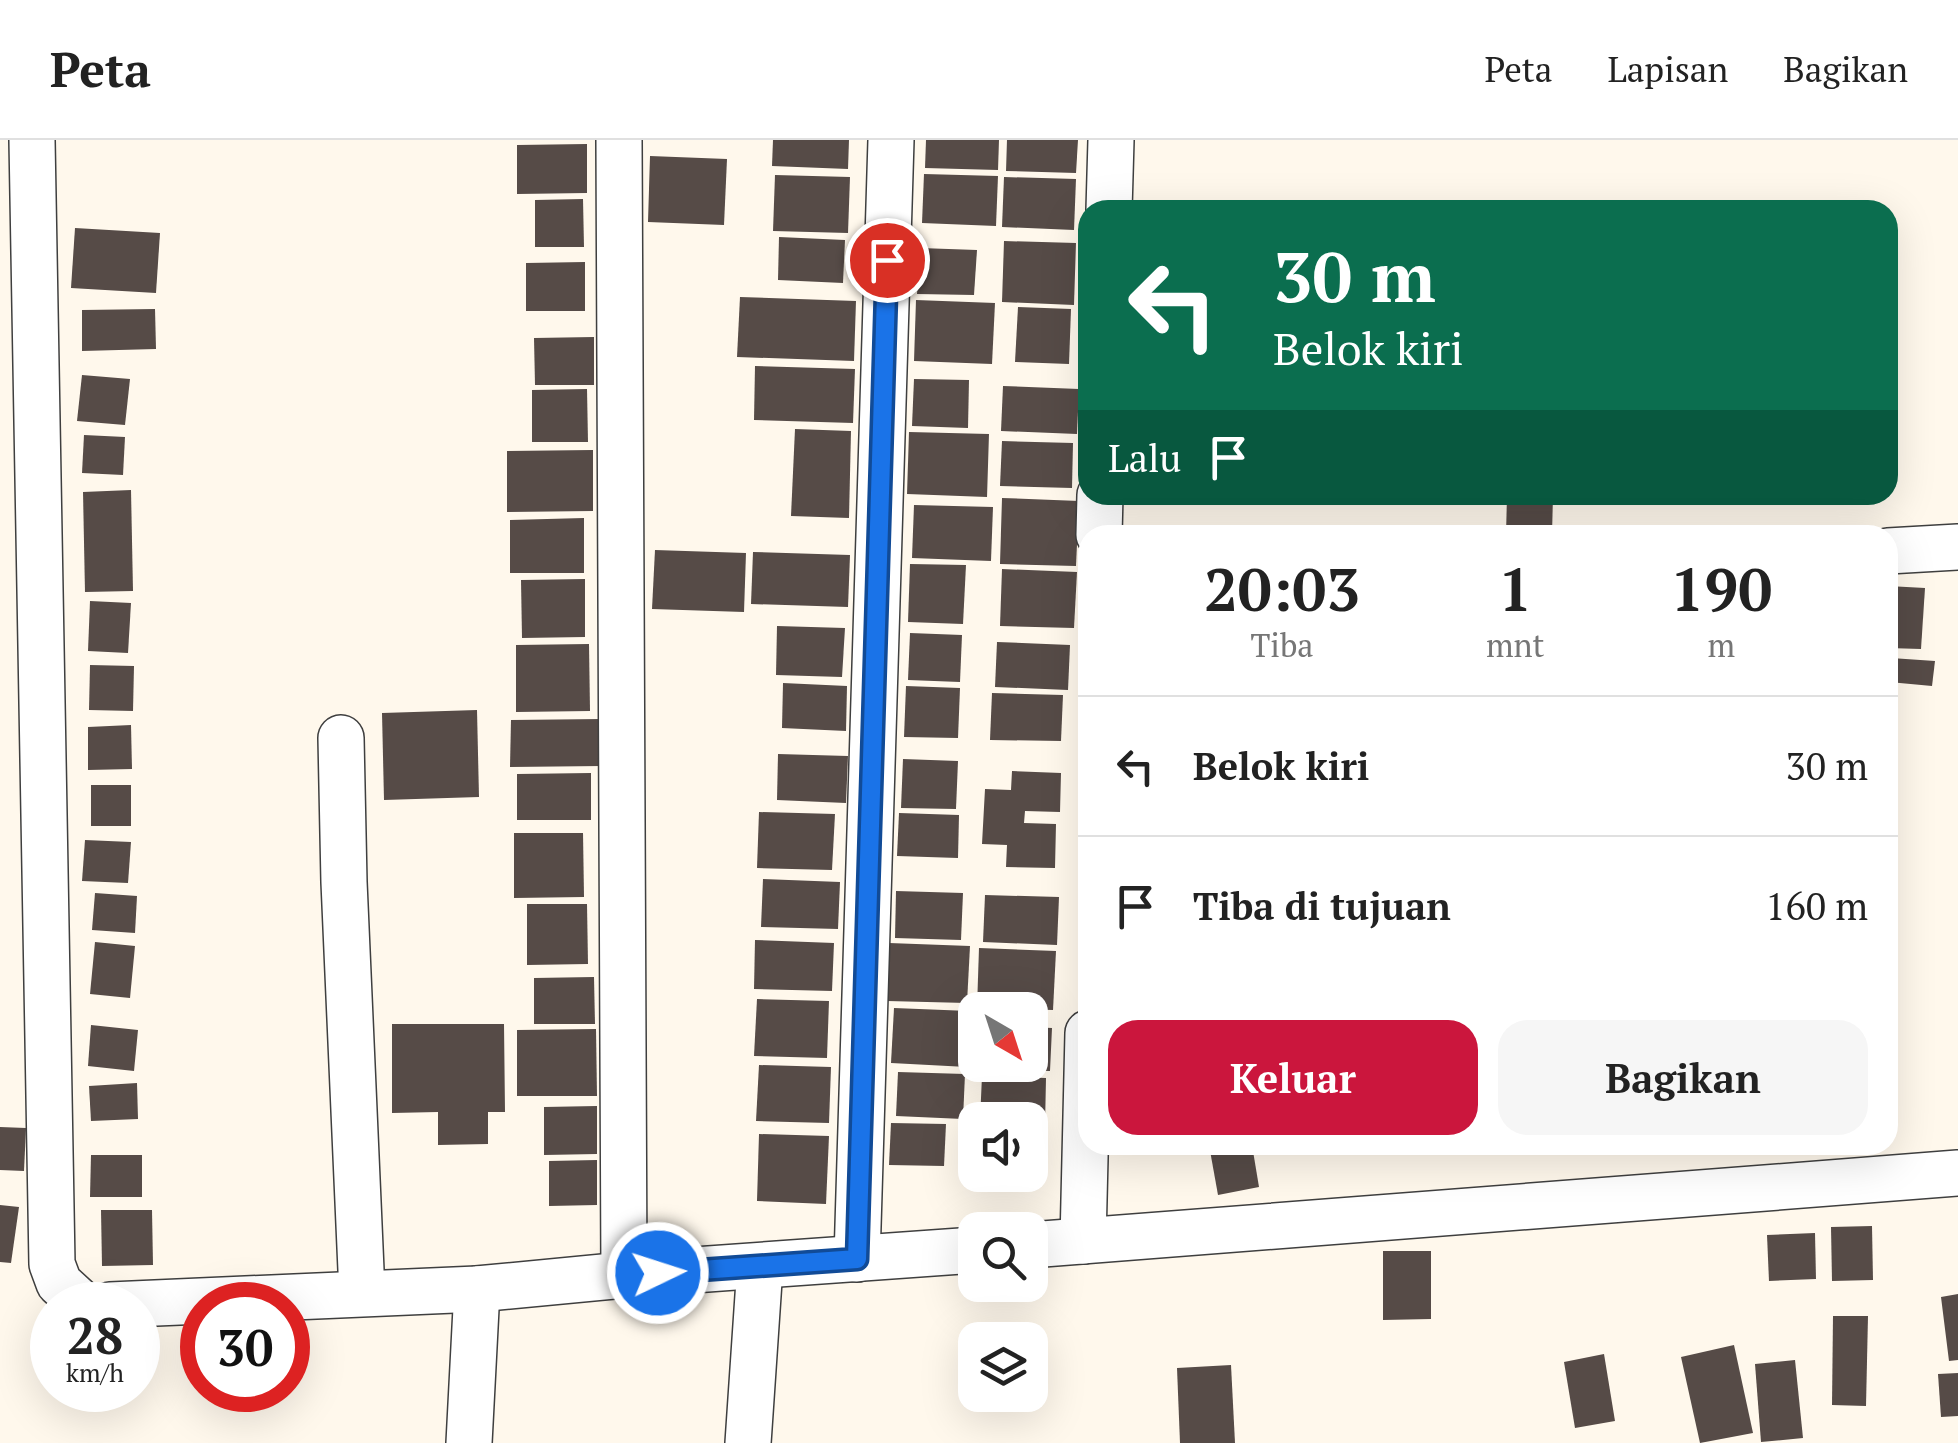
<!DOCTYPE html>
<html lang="id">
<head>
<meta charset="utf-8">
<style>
  :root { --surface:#fff; --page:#f6f6f6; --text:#222; --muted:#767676; --line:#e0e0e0; --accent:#cb163d }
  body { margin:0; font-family:"PT Serif",serif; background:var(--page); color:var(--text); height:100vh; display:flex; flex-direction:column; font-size:38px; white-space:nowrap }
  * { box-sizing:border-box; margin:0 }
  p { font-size:32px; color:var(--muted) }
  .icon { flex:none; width:55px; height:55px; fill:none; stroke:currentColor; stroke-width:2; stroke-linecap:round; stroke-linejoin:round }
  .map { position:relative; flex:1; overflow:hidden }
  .panel { position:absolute; left:1078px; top:385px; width:820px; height:630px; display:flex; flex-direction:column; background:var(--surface); border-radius:30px; box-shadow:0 10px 40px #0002 }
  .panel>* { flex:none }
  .top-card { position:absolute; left:1078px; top:60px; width:820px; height:305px; border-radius:30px; box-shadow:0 10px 40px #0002; background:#0b6e4f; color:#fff; overflow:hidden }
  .needle { width:65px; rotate:141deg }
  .buttons { position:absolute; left:958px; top:852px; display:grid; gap:20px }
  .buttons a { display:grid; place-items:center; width:90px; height:90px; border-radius:20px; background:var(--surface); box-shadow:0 10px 40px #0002; font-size:50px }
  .speed { position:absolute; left:30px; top:1142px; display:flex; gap:20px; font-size:50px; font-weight:700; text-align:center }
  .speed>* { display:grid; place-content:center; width:130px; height:130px; border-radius:50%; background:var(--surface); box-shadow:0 10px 40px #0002; line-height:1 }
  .speed small { font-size:25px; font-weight:400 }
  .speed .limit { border:15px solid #d22; background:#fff; color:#111 }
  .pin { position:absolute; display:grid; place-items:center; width:85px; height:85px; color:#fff; margin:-42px; border:5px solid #fff; border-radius:50%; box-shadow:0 2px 10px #0007 }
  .me { position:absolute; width:110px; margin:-55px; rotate:86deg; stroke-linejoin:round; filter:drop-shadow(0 0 8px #0008) }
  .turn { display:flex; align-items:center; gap:35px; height:210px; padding:0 30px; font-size:45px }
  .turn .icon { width:130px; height:130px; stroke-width:2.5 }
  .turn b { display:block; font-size:70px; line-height:85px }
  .then { display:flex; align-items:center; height:95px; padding:0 30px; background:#0003; gap:20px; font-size:38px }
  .eta { display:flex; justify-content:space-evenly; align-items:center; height:170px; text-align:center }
  .eta b { font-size:60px; font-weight:700; line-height:70px }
  .action { display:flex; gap:20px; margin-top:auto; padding:20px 30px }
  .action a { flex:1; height:115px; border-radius:30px; background:var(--accent); color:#fff; font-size:40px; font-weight:700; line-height:115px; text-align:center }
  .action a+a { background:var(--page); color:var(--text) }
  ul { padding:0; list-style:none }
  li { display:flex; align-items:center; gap:30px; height:140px; padding:0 30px; border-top:2px solid var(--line) }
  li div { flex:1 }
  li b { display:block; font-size:38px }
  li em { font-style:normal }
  header { display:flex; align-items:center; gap:60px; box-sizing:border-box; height:140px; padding:0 50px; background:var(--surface); border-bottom:2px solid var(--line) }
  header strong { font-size:48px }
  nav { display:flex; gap:55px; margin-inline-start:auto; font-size:35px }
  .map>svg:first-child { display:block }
  .building { fill:#564b47 }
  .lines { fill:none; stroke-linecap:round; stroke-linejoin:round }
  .minor-casing { stroke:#3f3f3f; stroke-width:48 }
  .minor { stroke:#fff; stroke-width:45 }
  .route-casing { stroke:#114b97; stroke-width:25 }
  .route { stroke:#1a73e8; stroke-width:18 }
</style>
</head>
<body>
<header>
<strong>Peta</strong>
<nav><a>Peta</a><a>Lapisan</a><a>Bagikan</a></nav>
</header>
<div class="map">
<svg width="1958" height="1303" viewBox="0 0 1958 1303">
  <rect width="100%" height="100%" fill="#fff8ec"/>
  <g class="building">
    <polygon points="773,0 849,0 848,29 772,26"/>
    <polygon points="926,0 999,0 998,30 925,28"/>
    <polygon points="1007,0 1078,0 1076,33 1006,31"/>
    <polygon points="587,4 587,53 517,54 517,5"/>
    <polygon points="650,16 727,19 724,85 648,82"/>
    <polygon points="924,34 998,36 996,86 922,83"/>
    <polygon points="775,35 850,37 848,93 773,91"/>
    <polygon points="1004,37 1076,39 1074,90 1002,87"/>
    <polygon points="583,59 584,107 535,107 535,60"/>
    <polygon points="75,88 160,93 156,153 71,148"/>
    <polygon points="779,97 845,100 843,143 778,140"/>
    <polygon points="1004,101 1076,103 1074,165 1002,162"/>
    <polygon points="920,108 977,110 974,155 917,154"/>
    <polygon points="585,122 585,171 526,171 526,123"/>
    <polygon points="740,157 856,161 854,221 737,217"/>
    <polygon points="916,160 995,163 992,224 914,221"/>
    <polygon points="1018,167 1071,169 1069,224 1015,222"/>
    <polygon points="155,169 156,209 82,211 82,170"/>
    <polygon points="594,197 594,245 535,245 534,198"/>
    <polygon points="755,226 855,229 853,283 754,280"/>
    <polygon points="82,235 130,239 125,285 77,281"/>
    <polygon points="914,239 969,240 968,288 912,286"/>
    <polygon points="1003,246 1079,249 1077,294 1001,291"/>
    <polygon points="587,249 588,302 532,302 532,250"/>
    <polygon points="795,289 851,291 849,378 791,376"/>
    <polygon points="909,292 989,294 987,357 907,354"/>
    <polygon points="84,295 125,297 123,335 82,333"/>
    <polygon points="1002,301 1073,303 1072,348 1000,346"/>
    <polygon points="593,310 593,371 507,372 507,311"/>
    <polygon points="131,350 133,451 85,452 83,352"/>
    <polygon points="1507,355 1553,355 1552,395 1506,395"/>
    <polygon points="1002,358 1079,361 1076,426 1000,424"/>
    <polygon points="914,365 993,367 991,421 912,418"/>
    <polygon points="584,378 584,433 510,433 510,380"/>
    <polygon points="655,410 746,413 744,472 652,469"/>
    <polygon points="753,412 850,415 848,467 751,464"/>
    <polygon points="910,424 966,425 963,484 908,482"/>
    <polygon points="1002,429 1077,432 1074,488 1000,486"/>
    <polygon points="585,439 585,497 522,498 521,440"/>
    <polygon points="1888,446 1925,448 1921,509 1888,508"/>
    <polygon points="90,461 131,463 128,513 88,511"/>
    <polygon points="777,486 845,488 842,537 776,535"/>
    <polygon points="910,493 962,495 960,542 908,540"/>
    <polygon points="997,502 1070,505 1068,550 995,547"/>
    <polygon points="589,504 590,571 516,572 516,505"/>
    <polygon points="1891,518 1935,521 1932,546 1889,542"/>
    <polygon points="90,525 134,526 133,571 89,570"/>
    <polygon points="783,543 847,546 846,591 782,588"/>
    <polygon points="906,546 960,548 958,598 904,597"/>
    <polygon points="992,553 1063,555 1061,601 990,600"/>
    <polygon points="477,570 479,657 384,660 382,573"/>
    <polygon points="601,579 602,626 510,627 511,580"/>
    <polygon points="131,585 132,629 88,630 88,587"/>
    <polygon points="778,614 848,616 846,663 777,660"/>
    <polygon points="903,619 958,621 956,669 901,668"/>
    <polygon points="1012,631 1061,633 1060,672 1025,671 1024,683 1056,684 1055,728 1006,727 1007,705 982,704 985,649 1011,650"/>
    <polygon points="591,633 591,680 517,680 517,634"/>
    <rect x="91" y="645" width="40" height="41"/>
    <polygon points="759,672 835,674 832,730 757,728"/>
    <polygon points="899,673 959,675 958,718 897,716"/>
    <polygon points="514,693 583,693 584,757 514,758"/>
    <polygon points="85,700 131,702 128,743 82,741"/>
    <polygon points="763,739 840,742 838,789 761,787"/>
    <polygon points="896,751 963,753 961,800 895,798"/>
    <polygon points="95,753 137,756 135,793 92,790"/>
    <polygon points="985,755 1059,757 1057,805 983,802"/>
    <polygon points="527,764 587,764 588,824 527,825"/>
    <polygon points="755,800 834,803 832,851 754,849"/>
    <polygon points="95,802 135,806 130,858 90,854"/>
    <polygon points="889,803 970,806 967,863 887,861"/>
    <polygon points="979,808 1056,811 1053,870 977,868"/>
    <polygon points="594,837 595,884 534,884 534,838"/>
    <polygon points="757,859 829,861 827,918 754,916"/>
    <polygon points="894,868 969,871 967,927 891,923"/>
    <polygon points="392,884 504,884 505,972 488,972 488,1004 438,1005 438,972 392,973"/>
    <polygon points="91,885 138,890 134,931 88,926"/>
    <polygon points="1030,887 1052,888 1050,931 998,930 998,925 1030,925"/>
    <polygon points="596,889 597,956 517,956 517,890"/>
    <polygon points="759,925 831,927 829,983 756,981"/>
    <polygon points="898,932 965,934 963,979 896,976"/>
    <polygon points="982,936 1046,938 1045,986 1030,986 1030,980 980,980"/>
    <polygon points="137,943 138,979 91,981 89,946"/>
    <polygon points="597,966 597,1014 544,1015 544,967"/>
    <polygon points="891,983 946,984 944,1026 889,1025"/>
    <polygon points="0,987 26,988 24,1031 0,1030"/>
    <polygon points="1030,990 1045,991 1044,1030 1030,1030"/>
    <polygon points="759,994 829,996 826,1064 757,1061"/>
    <polygon points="1209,1005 1252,1005 1259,1047 1218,1055"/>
    <polygon points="91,1015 142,1015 142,1057 90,1057"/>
    <polygon points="597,1020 597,1065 549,1066 549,1021"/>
    <polygon points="0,1065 19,1067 11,1123 0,1122"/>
    <polygon points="101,1070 152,1070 153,1125 102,1126"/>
    <polygon points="1872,1086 1873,1140 1832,1141 1831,1087"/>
    <polygon points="1815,1093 1816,1139 1769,1141 1767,1095"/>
    <polygon points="1383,1111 1431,1111 1431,1179 1383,1180"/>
    <polygon points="1958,1154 1958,1220 1949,1221 1941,1157"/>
    <polygon points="1833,1176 1868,1176 1866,1266 1832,1265"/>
    <polygon points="1734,1205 1753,1293 1700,1303 1681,1217"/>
    <polygon points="1604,1214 1615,1281 1575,1288 1564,1222"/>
    <polygon points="1795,1220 1803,1298 1761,1302 1755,1224"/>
    <polygon points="1231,1225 1235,1303 1180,1303 1177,1228"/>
    <polygon points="1958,1233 1958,1276 1941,1277 1938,1234"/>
  </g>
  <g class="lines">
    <g class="minor-casing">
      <g id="minor">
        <polyline points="32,0 52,1124 59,1143 83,1165"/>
        <polyline points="619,0 624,1135"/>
        <polyline points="1109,70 1111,0"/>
        <polyline points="1099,395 1100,355"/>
        <polyline points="1888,411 1958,407"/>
        <polyline points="341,598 344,742 362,1153"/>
        <polyline points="1083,1101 1088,893"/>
        <polyline points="1030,1105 1958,1033"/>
        <polyline points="857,1119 891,0"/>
        <polyline points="110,1165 477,1149 624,1135 975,1110"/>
        <polyline points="469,1303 477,1149"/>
        <polyline points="748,1303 760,1126"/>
      </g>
    </g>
    <use href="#minor" class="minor"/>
  </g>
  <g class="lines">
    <g class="route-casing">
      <polyline id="route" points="658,1133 857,1119 887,120"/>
    </g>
    <use href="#route" class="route"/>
  </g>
</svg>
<div class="buttons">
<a><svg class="needle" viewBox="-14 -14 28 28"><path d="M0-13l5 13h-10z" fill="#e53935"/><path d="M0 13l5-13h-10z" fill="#767676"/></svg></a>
<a><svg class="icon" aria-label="sound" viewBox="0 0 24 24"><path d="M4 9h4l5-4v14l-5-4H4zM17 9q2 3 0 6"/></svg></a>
<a><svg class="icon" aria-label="search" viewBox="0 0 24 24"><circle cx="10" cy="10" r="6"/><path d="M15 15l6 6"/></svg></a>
<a><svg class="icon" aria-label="layers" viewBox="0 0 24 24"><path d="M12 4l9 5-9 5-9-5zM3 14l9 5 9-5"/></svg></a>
</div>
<div class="speed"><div>28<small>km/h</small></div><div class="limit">30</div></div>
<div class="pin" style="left:887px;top:120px;background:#d93025"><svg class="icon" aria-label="arrive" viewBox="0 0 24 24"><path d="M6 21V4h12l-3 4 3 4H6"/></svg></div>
<svg class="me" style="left:658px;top:1133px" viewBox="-20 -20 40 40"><circle r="17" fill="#1a73e8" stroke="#fff" stroke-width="3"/><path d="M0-11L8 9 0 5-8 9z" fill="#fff"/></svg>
<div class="top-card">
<div class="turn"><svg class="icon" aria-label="left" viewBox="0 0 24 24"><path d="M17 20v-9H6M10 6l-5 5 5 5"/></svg><div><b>30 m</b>Belok kiri</div></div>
<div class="then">Lalu<svg class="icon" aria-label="arrive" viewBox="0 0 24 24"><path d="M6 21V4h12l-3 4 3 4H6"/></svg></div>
</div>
<section class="panel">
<div class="eta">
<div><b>20:03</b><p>Tiba</p></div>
<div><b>1</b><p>mnt</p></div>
<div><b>190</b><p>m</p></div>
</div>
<ul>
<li><svg class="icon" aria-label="left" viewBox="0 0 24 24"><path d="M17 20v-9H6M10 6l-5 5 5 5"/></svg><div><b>Belok kiri</b></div><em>30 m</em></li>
<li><svg class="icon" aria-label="arrive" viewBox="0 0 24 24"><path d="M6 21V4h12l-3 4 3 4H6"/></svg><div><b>Tiba di tujuan</b></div><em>160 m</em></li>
</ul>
<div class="action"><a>Keluar</a><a>Bagikan</a></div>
</section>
</div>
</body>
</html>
